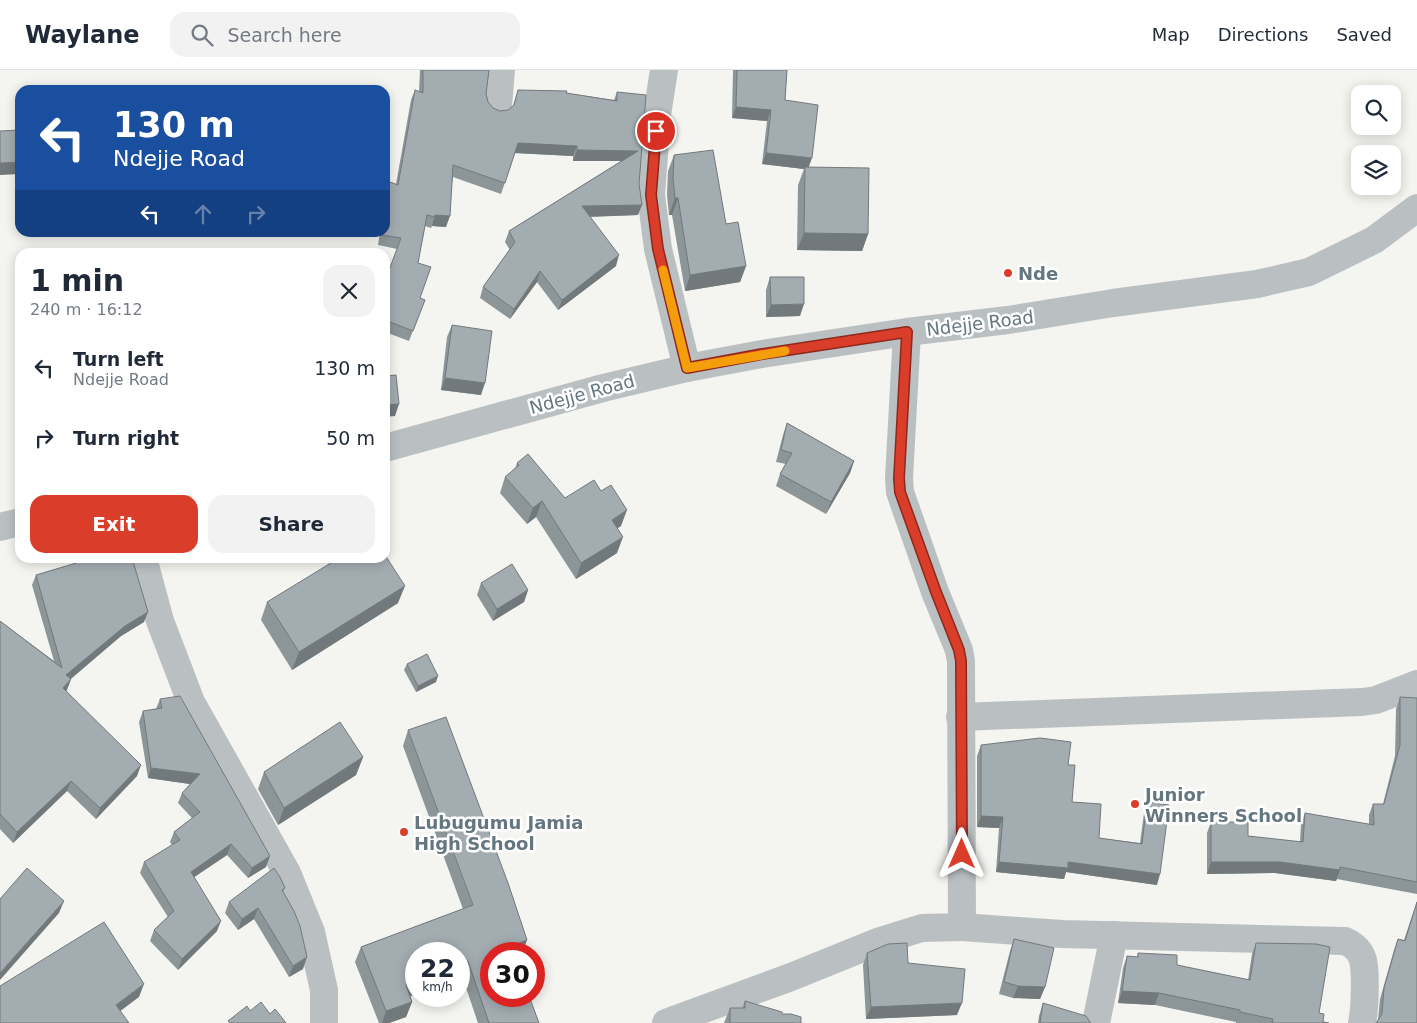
<!DOCTYPE html>
<html lang="en">
<head>
<meta charset="utf-8">
<style>
  :root { --surface:#fff; --page:#f2f2f3; --text:#1f2937; --muted:#747a83; --line:#e0e1e3; --accent:#da3e2a }
  body { margin:0; font-family:"DejaVu Sans",sans-serif; background:var(--page); color:var(--text); height:100vh; display:flex; flex-direction:column; font-size:19px; white-space:nowrap }
  * { box-sizing:border-box; margin:0 }
  p { font-size:16px; color:var(--muted) }
  .icon { flex:none; width:28px; height:28px; fill:none; stroke:currentColor; stroke-width:2; stroke-linecap:round; stroke-linejoin:round }
  .map { position:relative; flex:1; overflow:hidden }
  .side { position:absolute; left:15px; top:178px; width:375px; height:315px; display:flex; flex-direction:column; background:var(--surface); border-radius:15px; box-shadow:0 2px 12px #0003 }
  .side>* { flex:none }
  .guide { position:absolute; left:15px; top:15px; width:375px; height:152px; border-radius:15px; box-shadow:0 2px 12px #0003; background:#1a4fa0; color:#fff; overflow:hidden }
  .controls { position:absolute; left:1351px; top:15px; display:grid; gap:10px }
  .controls a { display:grid; place-items:center; width:50px; height:50px; border-radius:10px; background:var(--surface); box-shadow:0 2px 12px #0003; font-size:25px }
  .speed { position:absolute; left:405px; top:872px; display:flex; gap:10px; font-size:25px; font-weight:700; text-align:center }
  .speed>* { display:grid; place-content:center; width:65px; height:65px; border-radius:50%; background:var(--surface); box-shadow:0 2px 12px #0003; line-height:1 }
  .speed small { font-size:12px; font-weight:400 }
  .speed .limit { border:8px solid #d22; background:#fff; color:#111 }
  .pin { position:absolute; display:grid; place-items:center; width:42px; height:42px; color:#fff; margin:-21px; border:2px solid #fff; border-radius:50%; box-shadow:0 1px 5px #0007 }
  .me { position:absolute; width:55px; margin:-28px; rotate:0deg; stroke-linejoin:round; filter:drop-shadow(0 0 4px #0008) }
  .turn { display:flex; align-items:center; gap:18px; height:105px; padding:0 15px; font-size:22px }
  .turn .icon { width:65px; height:65px; stroke-width:2.5 }
  .turn b { display:block; font-size:35px; line-height:42px }
  .lanes { display:flex; align-items:center; height:48px; padding:0 15px; background:#0003; justify-content:center; gap:25px; direction:ltr }
  .lanes .off { opacity:.35 }
  .round { display:grid; place-items:center; flex:none; width:52px; height:52px; border-radius:15px; background:var(--page) }
  .headline { display:flex; align-items:center; justify-content:space-between; height:85px; padding:0 15px }
  h1 { font-size:30px; font-weight:700; line-height:38px }
  .button { display:flex; gap:10px; margin-top:auto; padding:10px 15px }
  .button a { flex:1; height:58px; border-radius:15px; background:var(--accent); color:#fff; font-size:20px; font-weight:700; line-height:58px; text-align:center }
  .button a+a { background:var(--page); color:var(--text) }
  ul { padding:0; list-style:none }
  li { display:flex; align-items:center; gap:15px; height:70px; padding:0 15px }
  li div { flex:1 }
  li b { display:block; font-size:19px }
  li em { font-style:normal }
  header { display:flex; align-items:center; gap:30px; box-sizing:border-box; height:70px; padding:0 25px; background:var(--surface); border-bottom:1px solid var(--line) }
  header strong { font-size:24px }
  nav { display:flex; gap:28px; margin-inline-start:auto; font-size:18px }
  .search { width:350px; height:45px; background:var(--page); display:flex; align-items:center; gap:12px; box-sizing:border-box; padding:0 18px; border-radius:15px; color:var(--muted); font-size:19px }
  .map>svg:first-child { display:block }
  .lines { fill:none; stroke-linecap:round; stroke-linejoin:round }
  .minor { stroke:#bac0c2; stroke-width:28 }
  .tertiary { stroke:#bac0c2; stroke-width:28 }
  .wall { fill:#8c9598 }
  .shaded-wall { fill:#72797c }
  .building { fill:#a3adb1; stroke:#72797c }
  .route-casing { stroke:#8e281b; stroke-width:12 }
  .route { stroke:#da3e2a; stroke-width:9 }
  .slow { stroke:#f59e0b; stroke-width:9 }
  .poi-dot { fill:#da3e2a; stroke:#fff; stroke-width:2 }
  .labels { text-anchor:middle; dominant-baseline:central; stroke-width:5; stroke-linejoin:round; paint-order:stroke }
  .poi-label { font-size:18px; font-weight:bold; fill:#647780; stroke:#fff; text-anchor:start }
  .street-label { font-size:18px; fill:#647780; stroke:#fff }
</style>
</head>
<body>
<header>
<strong>Waylane</strong>
<div class="search"><svg class="icon" aria-label="search" viewBox="0 0 24 24"><circle cx="10" cy="10" r="6"/><path d="M15 15l6 6"/></svg>Search here</div>
<nav><a>Map</a><a>Directions</a><a>Saved</a></nav>
</header>
<div class="map">
<svg width="1417" height="953" viewBox="0 0 1417 953">
  <rect width="100%" height="100%" fill="#f4f4f0"/>
  <g class="lines">
    <g class="minor">
      <polyline points="664,0 657,45 651,125 658,179 687,298"/>
      <polyline points="498,36 501,0"/>
      <polyline points="143,488 160,551 191,632 287,803 311,862 324,920 324,953"/>
      <polyline points="960,647 1362,632 1376,630 1417,614"/>
      <path d="M962 857 1062 864 1345 871C1354 875 1360 880 1363 890 1366 903 1365 940 1362 953"/>
      <polyline points="666,953 791,907 880,871 922,858 962,857 961,591 959,580 935,522 900,422 899,408 907,262"/>
      <polyline points="1096,953 1114,865"/>
    </g>
    <g class="tertiary">
      <polyline points="385,378 603,318 687,298 762,284 907,262 1008,250 1113,233 1257,214 1309,202 1374,170 1417,138"/>
      <polyline points="0,457 20,452"/>
    </g>
  </g>
  <g class="wall">
    <polygon points="420,0 489,0 486,24 488,32 493,38 500,41 508,40 513,36 518,20 566,23 614,30 617,22 639,114 638,145 590,147 616,196 558,240 537,212 510,249 480,228 483,217 510,180 505,172 509,161 621,91 573,91 573,86 515,83 501,124 453,107 446,157 432,156 431,158 425,156 418,193 420,228 425,230 409,271 385,262 385,211 397,179 378,175 380,162 385,162 385,127 396,114 411,30 415,20 419,22"/>
    <polygon points="733,0 787,0 785,30 809,97 868,164 862,181 797,180 798,115 804,99 762,94 767,51 732,48"/>
    <polygon points="674,85 726,154 746,196 740,212 685,221 672,145 669,145 667,125 668,101"/>
    <polygon points="770,207 800,246 766,247 766,220"/>
    <polygon points="452,255 481,325 441,320 447,267"/>
    <polygon points="787,353 854,391 850,403 826,444 776,416 780,404 786,394 776,392 783,365"/>
    <polygon points="517,393 565,428 621,456 617,458 617,483 576,509 536,447 527,454 500,423 505,407 515,399"/>
    <polygon points="95,490 144,552 121,566 71,609 66,621 137,706 96,749 67,721 13,773 0,759 0,551 54,591 32,515 36,505"/>
    <polygon points="481,513 528,520 524,532 493,551 477,525"/>
    <polygon points="267,532 398,533 292,600 261,550"/>
    <polygon points="407,594 436,612 416,622 404,600"/>
    <polygon points="1400,627 1417,628 1417,824 1337,809 1336,811 1275,803 1207,804 1207,763 1211,752 1248,766 1300,772 1301,754 1305,743 1369,755 1369,745 1373,734 1383,734 1395,686 1396,639"/>
    <polygon points="160,629 266,797 248,808 227,785 194,807 217,861 178,900 150,871 154,860 168,847 140,803 144,792 172,775 170,772 174,762 192,748 178,733 182,723 190,714 148,708 139,652 143,641 156,639"/>
    <polygon points="408,660 491,884 539,953 478,953 462,906 459,907 459,884 410,926 412,932 406,947 389,953 379,953 355,892 361,877 463,839 403,676"/>
    <polygon points="981,675 1068,695 1072,732 1099,768 1140,773 1144,743 1147,732 1157,815 1066,802 1064,809 996,802 999,758 977,757 977,686"/>
    <polygon points="363,687 356,705 278,755 258,719 264,702"/>
    <polygon points="285,818 283,822 303,899 289,907 254,849 238,860 225,843 229,832"/>
    <polygon points="1417,831 1417,953 1378,950 1380,929 1394,880 1398,869 1404,870"/>
    <polygon points="1014,869 1045,917 1040,929 1013,928 999,924 1010,881"/>
    <polygon points="1256,873 1319,943 1323,952 1329,953 1236,953 1236,952 1155,935 1118,933 1123,898 1127,886 1137,887 1138,883 1177,895 1248,910 1252,884"/>
    <polygon points="867,883 957,945 866,949 863,895"/>
    <polygon points="745,931 782,944 801,953 724,953 730,938 742,938"/>
    <polygon points="1043,933 1091,953 1038,953 1039,946"/>
  </g>
  <g class="shaded-wall">
    <polygon points="736,37 771,40 767,51 732,48"/>
    <polygon points="518,73 577,76 573,86 514,83"/>
    <polygon points="577,80 638,81 634,91 573,91"/>
    <polygon points="766,83 812,88 808,99 805,97 804,99 762,94"/>
    <polygon points="20,92 20,104 0,105 0,93"/>
    <polygon points="675,128 678,128 672,145 669,145"/>
    <polygon points="642,135 638,145 578,147 582,136"/>
    <polygon points="435,145 450,146 446,157 432,156"/>
    <polygon points="804,163 868,164 862,181 797,180"/>
    <polygon points="619,185 616,196 558,240 562,230"/>
    <polygon points="746,196 740,212 685,221 690,205"/>
    <polygon points="540,201 537,212 510,249 514,239"/>
    <polygon points="804,234 800,246 766,247 771,235"/>
    <polygon points="445,308 485,313 481,325 441,320"/>
    <polygon points="399,334 395,346 385,347 385,335"/>
    <polygon points="854,391 850,403 826,444 831,432"/>
    <polygon points="542,431 536,447 527,454 533,438"/>
    <polygon points="627,440 621,456 606,466 612,450"/>
    <polygon points="623,467 617,483 576,509 581,493"/>
    <polygon points="405,516 398,533 292,600 299,582"/>
    <polygon points="528,520 524,532 493,551 497,539"/>
    <polygon points="148,542 144,552 121,566 62,616 66,605 125,556"/>
    <polygon points="438,606 436,612 416,622 418,616"/>
    <polygon points="71,609 67,620 59,629 63,618"/>
    <polygon points="363,687 356,705 278,755 284,738"/>
    <polygon points="141,695 137,706 96,749 100,738"/>
    <polygon points="151,698 200,704 197,715 148,708"/>
    <polygon points="71,711 67,721 13,773 17,762"/>
    <polygon points="981,746 1003,747 999,758 977,757"/>
    <polygon points="231,774 227,785 187,812 191,802"/>
    <polygon points="270,786 266,797 248,808 252,798"/>
    <polygon points="999,792 1068,792 1160,804 1157,815 1066,802 1064,809 996,802"/>
    <polygon points="1211,792 1280,792 1340,800 1336,811 1275,803 1207,804"/>
    <polygon points="64,831 59,843 0,910 0,903"/>
    <polygon points="258,838 254,849 238,860 242,849"/>
    <polygon points="221,851 217,861 178,900 182,889"/>
    <polygon points="527,870 522,884 519,873"/>
    <polygon points="307,887 303,899 289,907 293,896"/>
    <polygon points="468,891 462,906 459,907 459,894"/>
    <polygon points="416,910 416,924 400,930 406,915"/>
    <polygon points="144,914 139,927 111,948 116,935"/>
    <polygon points="1018,916 1045,917 1040,929 1013,928"/>
    <polygon points="1122,921 1159,923 1155,935 1118,933"/>
    <polygon points="412,932 406,947 389,953 382,953 386,941"/>
    <polygon points="962,933 957,945 866,949 871,937"/>
  </g>
  <g class="building">
    <polygon points="423,0 489,0 486,24 488,32 493,38 500,41 508,40 514,35 518,20 567,21 566,23 617,31 617,22 646,25 639,114 642,135 582,136 619,185 562,230 540,201 514,239 483,217 515,172 509,161 638,81 577,80 577,76 518,73 505,113 453,95 450,146 435,145 435,147 427,145 418,193 431,197 420,228 425,230 413,261 385,250 385,211 401,168 382,165 382,162 385,162 385,144 386,135 385,134 385,128 390,112 398,115 415,20 423,23"/>
    <polygon points="737,0 787,0 785,30 818,35 812,88 766,83 771,40 736,37"/>
    <polygon points="20,60 20,92 0,93 0,61"/>
    <polygon points="713,80 726,154 738,152 746,196 690,205 678,128 675,128 673,108 674,85"/>
    <polygon points="805,97 869,98 868,164 804,163"/>
    <polygon points="770,207 804,207 804,234 771,235"/>
    <polygon points="452,255 492,261 485,313 445,308"/>
    <polygon points="396,305 399,334 385,335 385,306"/>
    <polygon points="787,353 854,391 831,432 780,404 792,383 781,380"/>
    <polygon points="528,384 565,428 594,410 601,421 611,415 627,440 612,450 623,467 581,493 542,431 533,438 505,407 519,395 517,393"/>
    <polygon points="385,485 405,516 299,582 267,532 339,488 385,488"/>
    <polygon points="93,488 94,488 95,490 103,488 132,488 148,542 125,556 66,605 71,609 63,618 141,695 100,738 71,711 17,762 0,744 0,551 62,598 36,505"/>
    <polygon points="512,494 528,520 497,539 481,513"/>
    <polygon points="427,584 438,606 418,616 407,594"/>
    <polygon points="180,626 270,786 252,798 231,774 191,802 221,851 182,889 154,860 174,841 144,792 180,770 174,762 200,742 182,723 200,704 151,698 143,641 162,638 160,629"/>
    <polygon points="1400,627 1417,628 1417,812 1340,797 1340,800 1280,792 1211,792 1211,752 1248,752 1248,766 1303,772 1305,743 1374,755 1373,734 1384,734 1400,675"/>
    <polygon points="446,647 508,813 527,870 519,873 524,884 491,884 491,926 529,926 539,953 489,953 468,891 459,894 459,884 416,884 416,910 406,915 412,932 386,941 361,877 473,835 408,660"/>
    <polygon points="340,652 363,687 284,738 264,702"/>
    <polygon points="1040,668 1071,672 1068,695 1075,695 1072,732 1101,734 1099,768 1142,774 1147,732 1169,735 1160,804 1068,792 1068,798 999,792 1003,747 981,746 981,675"/>
    <polygon points="27,798 64,831 0,903 0,829"/>
    <polygon points="274,798 280,807 285,818 282,820 294,841 300,856 307,887 293,896 258,838 242,849 229,832"/>
    <polygon points="1417,832 1417,953 1376,953 1382,944 1384,918 1398,869 1405,871"/>
    <polygon points="104,852 144,914 116,935 129,953 0,953 0,916"/>
    <polygon points="1014,869 1054,878 1045,917 1018,916 1004,912"/>
    <polygon points="907,873 908,893 965,899 962,933 871,937 867,883 888,874"/>
    <polygon points="1256,873 1316,874 1330,877 1319,943 1324,944 1323,952 1329,953 1272,953 1273,949 1240,942 1240,940 1159,923 1122,921 1127,886 1138,887 1138,883 1177,885 1177,895 1250,910"/>
    <polygon points="745,931 782,942 782,944 791,944 801,947 801,953 730,953 730,938 745,938"/>
    <polygon points="261,932 270,944 275,939 286,953 230,953 228,951 247,936 250,941"/>
    <polygon points="1043,933 1086,946 1090,952 1091,953 1040,953"/>
  </g>
  <g class="lines">
    <g class="route-casing">
      <polyline id="route" points="656,61 651,125 658,179 687,298 762,284 907,262 899,408 900,422 936,522 959,580 961,591 962,784"/>
    </g>
    <use href="#route" class="route"/>
    <polyline class="slow" points="663,200 687,298 785,281"/>
  </g>
  <g class="poi-dot">
    <circle cx="1008" cy="203" r="5"/>
    <circle cx="1135" cy="734" r="5"/>
    <circle cx="404" cy="762" r="5"/>
  </g>
  <g class="labels">
    <g class="poi-label">
      <text x="1018" y="203">Nde</text>
      <text x="1145" y="724">Junior<tspan x="1145" dy="21">Winners School</tspan></text>
      <text x="414" y="752">Lubugumu Jamia<tspan x="414" dy="21">High School</tspan></text>
    </g>
    <g class="street-label">
      <text transform="translate(980 253) rotate(-7)">Ndejje Road</text>
      <text transform="translate(582 324) rotate(-15)">Ndejje Road</text>
    </g>
  </g>
</svg>
<div class="controls">
<a><svg class="icon" aria-label="search" viewBox="0 0 24 24"><circle cx="10" cy="10" r="6"/><path d="M15 15l6 6"/></svg></a>
<a><svg class="icon" aria-label="layers" viewBox="0 0 24 24"><path d="M12 4l9 5-9 5-9-5zM3 14l9 5 9-5"/></svg></a>
</div>
<div class="speed"><div>22<small>km/h</small></div><div class="limit">30</div></div>
<div class="pin" style="left:656px;top:61px;background:#d93025"><svg class="icon" aria-label="arrive" viewBox="0 0 24 24"><path d="M6 21V4h12l-3 4 3 4H6"/></svg></div>
<svg class="me" style="left:962px;top:784px" viewBox="-20 -20 40 40"><path d="M0-17L14 15 0 8-14 15z" fill="#da3e2a" stroke="#fff" stroke-width="4"/></svg>
<div class="guide">
<div class="turn"><svg class="icon" aria-label="left" viewBox="0 0 24 24"><path d="M17 20v-9H6M10 6l-5 5 5 5"/></svg><div><b>130 m</b>Ndejje Road</div></div>
<div class="lanes"><svg class="icon" aria-label="left" viewBox="0 0 24 24"><path d="M17 20v-9H6M10 6l-5 5 5 5"/></svg><svg class="icon off" aria-label="ahead" viewBox="0 0 24 24"><path d="M12 20V5M6 11l6-6 6 6"/></svg><svg class="icon off" aria-label="right" viewBox="0 0 24 24"><path d="M7 20v-9h11M14 6l5 5-5 5"/></svg></div>
</div>
<section class="side">
<div class="headline"><div><h1>1 min</h1><p>240 m · 16:12</p></div><a class="round"><svg class="icon" aria-label="close" viewBox="0 0 24 24"><path d="M6 6l12 12M18 6L6 18"/></svg></a></div>
<ul>
<li><svg class="icon" aria-label="left" viewBox="0 0 24 24"><path d="M17 20v-9H6M10 6l-5 5 5 5"/></svg><div><b>Turn left</b><p>Ndejje Road</p></div><em>130 m</em></li>
<li><svg class="icon" aria-label="right" viewBox="0 0 24 24"><path d="M7 20v-9h11M14 6l5 5-5 5"/></svg><div><b>Turn right</b></div><em>50 m</em></li>
</ul>
<div class="button"><a>Exit</a><a>Share</a></div>
</section>
</div>
</body>
</html>
